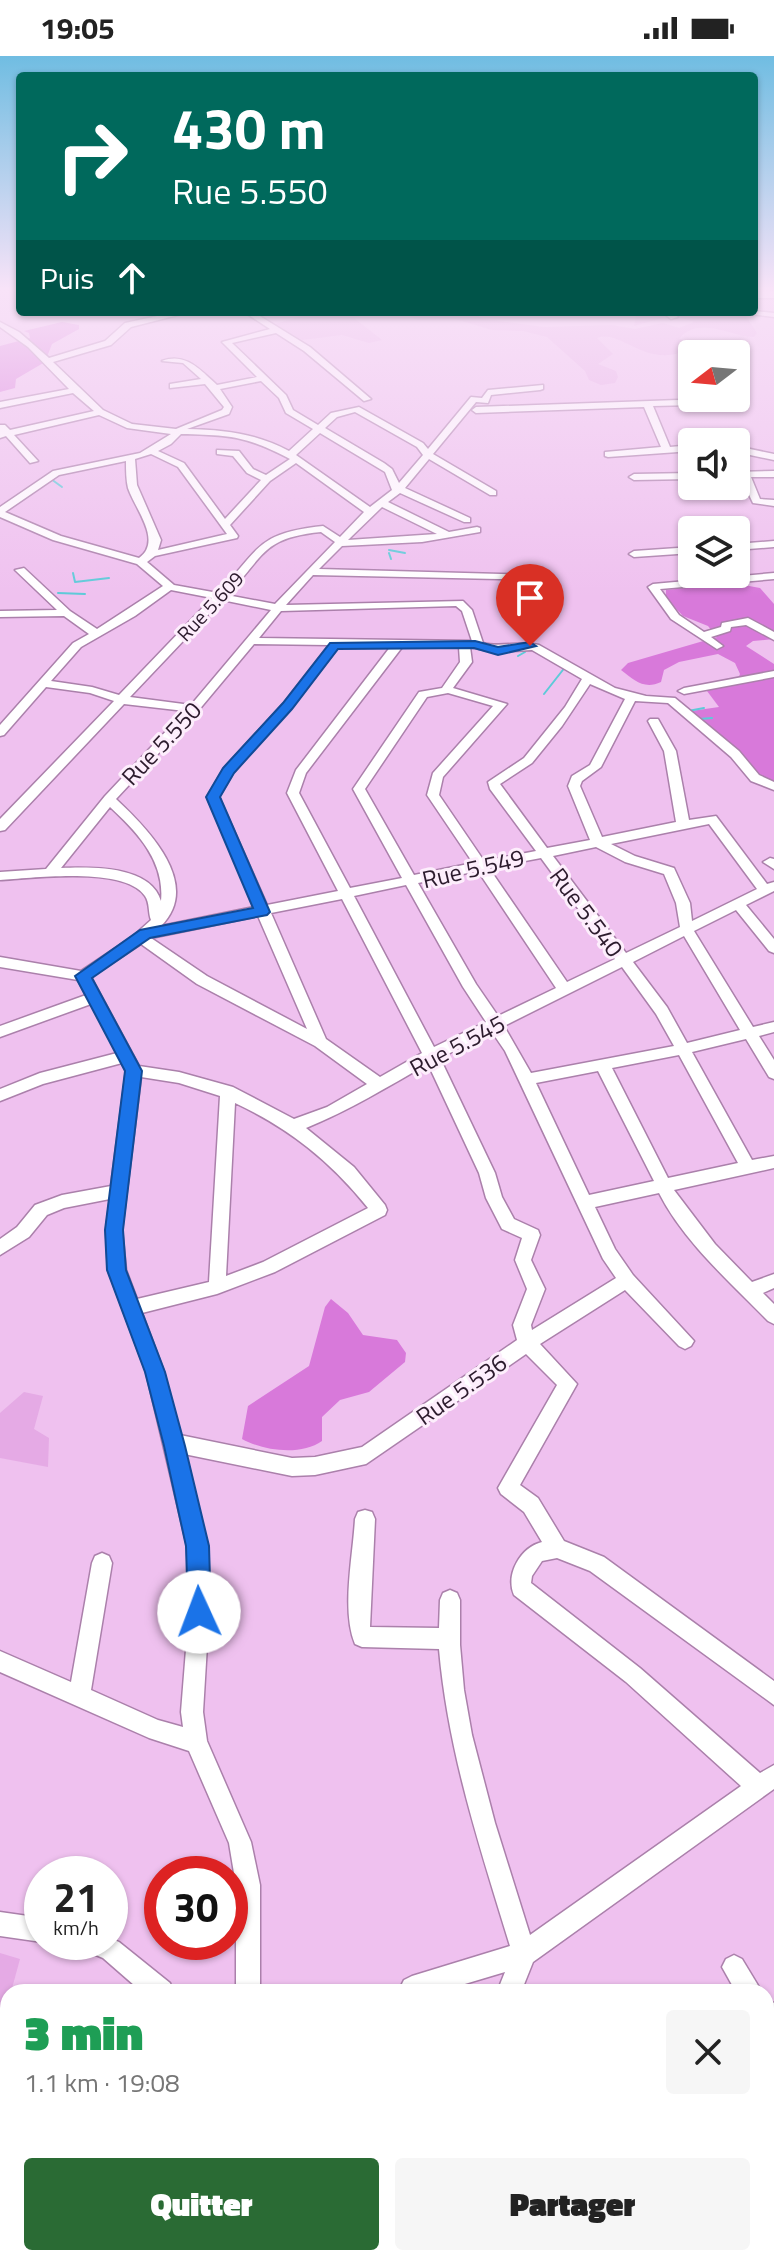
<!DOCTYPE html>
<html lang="fr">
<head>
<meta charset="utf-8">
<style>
  :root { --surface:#fff; --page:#f6f6f6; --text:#222; --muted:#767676; --accent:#2a6b34 }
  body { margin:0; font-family:"Titillium Web",sans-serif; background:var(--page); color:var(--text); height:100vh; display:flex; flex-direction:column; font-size:30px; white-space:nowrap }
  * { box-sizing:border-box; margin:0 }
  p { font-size:26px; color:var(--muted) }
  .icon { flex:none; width:44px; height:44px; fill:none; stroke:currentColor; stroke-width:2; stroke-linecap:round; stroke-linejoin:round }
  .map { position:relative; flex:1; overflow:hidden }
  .side { position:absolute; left:0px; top:1928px; width:774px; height:282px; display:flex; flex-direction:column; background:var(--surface); border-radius:24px 24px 0 0; box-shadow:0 2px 6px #0004 }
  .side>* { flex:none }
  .guide { position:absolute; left:16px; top:16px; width:742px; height:244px; border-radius:8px; box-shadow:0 2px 6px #0004; background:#00695c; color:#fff; overflow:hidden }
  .needle { width:52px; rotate:254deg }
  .controls { position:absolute; left:678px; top:284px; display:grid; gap:16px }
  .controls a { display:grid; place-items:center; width:72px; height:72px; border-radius:8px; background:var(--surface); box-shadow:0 2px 6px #0004; font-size:40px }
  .speed { position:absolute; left:24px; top:1800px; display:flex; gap:16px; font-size:40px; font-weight:700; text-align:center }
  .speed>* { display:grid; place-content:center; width:104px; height:104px; border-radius:50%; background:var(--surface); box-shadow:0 2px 6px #0004; line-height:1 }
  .speed small { font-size:20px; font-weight:400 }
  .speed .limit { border:12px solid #d22; background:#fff; color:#111 }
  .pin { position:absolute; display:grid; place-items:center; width:68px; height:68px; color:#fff; margin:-82px -34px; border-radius:50% 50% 50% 0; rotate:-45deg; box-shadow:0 0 8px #0007 }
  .pin .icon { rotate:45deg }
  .me { position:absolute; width:88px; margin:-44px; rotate:358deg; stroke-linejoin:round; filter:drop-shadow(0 0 6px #0008) }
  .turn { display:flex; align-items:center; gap:28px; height:168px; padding:0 24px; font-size:36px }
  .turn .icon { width:104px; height:104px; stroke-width:2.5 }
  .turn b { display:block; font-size:56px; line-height:68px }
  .then { display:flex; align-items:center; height:76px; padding:0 24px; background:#0003; gap:16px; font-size:30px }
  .round { display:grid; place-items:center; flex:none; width:84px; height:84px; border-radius:8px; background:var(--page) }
  .overview { display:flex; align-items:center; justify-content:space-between; height:136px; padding:0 24px }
  h1 { font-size:48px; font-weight:800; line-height:60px; color:#1e9e55 }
  .primary-button { display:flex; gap:16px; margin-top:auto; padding:16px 24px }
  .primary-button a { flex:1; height:92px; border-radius:8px; background:var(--accent); color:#fff; font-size:32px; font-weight:800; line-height:92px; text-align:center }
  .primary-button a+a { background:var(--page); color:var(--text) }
  .status { display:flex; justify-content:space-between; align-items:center; height:56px; padding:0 40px; background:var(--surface); direction:ltr }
  .status svg { height:22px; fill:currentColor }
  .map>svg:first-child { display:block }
  .green { fill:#e5aae5 }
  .forest { fill:#d879da }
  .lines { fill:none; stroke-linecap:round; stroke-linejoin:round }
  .stream { stroke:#5dcad8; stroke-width:2 }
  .minor-casing { stroke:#ab80ab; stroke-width:3 }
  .major-casing { stroke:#ab80ab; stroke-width:3 }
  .minor { fill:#fff; fill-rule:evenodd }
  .major { fill:#fff; fill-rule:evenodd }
  .route { fill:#1a73e8; stroke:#114b97; stroke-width:2 }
  .labels { text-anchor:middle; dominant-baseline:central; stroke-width:6; stroke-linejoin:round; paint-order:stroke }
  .far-street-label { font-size:20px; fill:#2c1b2d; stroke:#fdeefc }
  .street-label { font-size:24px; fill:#2c1b2d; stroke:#fdeefc }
</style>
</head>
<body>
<div class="status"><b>19:05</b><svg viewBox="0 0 49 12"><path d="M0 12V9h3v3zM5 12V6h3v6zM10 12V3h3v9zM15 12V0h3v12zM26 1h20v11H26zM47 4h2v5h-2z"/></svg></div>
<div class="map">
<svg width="774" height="2209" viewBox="0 0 774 2209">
  <rect width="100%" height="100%" fill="#efc1ef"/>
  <g class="green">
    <polygon points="315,256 374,256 354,262 382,284 369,287 342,279 302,284 275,268"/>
    <path d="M401 256H471L483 263 544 271 612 269 635 273 663 267 679 272 694 266 673 259 634 270 636 260 650 256H743L757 277 754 281C734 282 699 258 679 283L702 288 703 292C696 296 688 295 679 297 642 308 619 273 597 282L613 298 598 308 616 315 618 321 615 327 601 329 589 324 585 315 547 281 523 275 492 274 455 263 418 264Z"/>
    <polygon points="24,1336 43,1340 34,1373 49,1382 48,1411 0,1402 0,1357"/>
    <polygon points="0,1897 20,1903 11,1936 8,1936 0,1981"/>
  </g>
  <g class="forest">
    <polygon points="62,266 79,269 79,273 52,288 45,306 16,323 15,332 0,336 0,290 30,282 29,277 24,275"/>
    <path d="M733 527 760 532 774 548V583L753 585 746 590 774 608V727L755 718 691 655 719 651 704 631 738 623 740 618 735 607 718 598 679 606 664 614 661 626C644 634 634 624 621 614L628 607 717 581 708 570 683 560 666 542V534Z"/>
    <path d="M331 1243 348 1257 363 1279 397 1284 406 1297 405 1306 369 1336 340 1344 322 1361V1385C301 1400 264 1395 242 1383L248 1350 309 1310 325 1251Z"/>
  </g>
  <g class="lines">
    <g class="stream">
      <polyline points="51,423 62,431"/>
      <polyline points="389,494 405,497"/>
      <polyline points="389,497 391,503"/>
      <polyline points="73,517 75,526 109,522"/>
      <polyline points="58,537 85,538"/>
      <polyline points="518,600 525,596 522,594"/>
      <polyline points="544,638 566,610"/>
      <polyline points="688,655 704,652"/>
      <polyline points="699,663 712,662"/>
    </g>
    <g class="minor-casing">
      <g id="minor">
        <rect x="754" y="238" width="20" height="4"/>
        <polygon points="754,255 774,257 774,261 743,257"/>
        <path d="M176 256H190L131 271 111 289 53 306 103 354 132 368 176 373 222 354 224 351 205 328 170 332V328L201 323 183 307 162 305C186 296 200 314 217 329L257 321 222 286 270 273 244 256H253L310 291 371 343 364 345 304 295 276 277 232 287 286 339 293 354 318 369 331 357 359 351 423 387 428 393 471 341 482 342 488 334 543 329V333L540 334 491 339 488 347 476 346 433 398 496 435V439H490L429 403 405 432 470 462V466H464L400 437 388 446 449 476 477 471 480 472V476L422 486 342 490 319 513 541 519 546 522 545 524 313 519 286 549 463 545 472 554 483 587C502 592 520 584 539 589L615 632 646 640 675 642 739 695 759 719 774 726V734L751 725 731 701 668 647 635 645 601 711 582 725 580 730 602 781 676 766 664 695 648 665 650 663H658L676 695 689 764 716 760 767 828 774 826V835L746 849 774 883V897L769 895 736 854 694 875 753 971 774 966V976L759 980 774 1004V1023L769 1021 746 983 692 996 752 1104 774 1100V1112L674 1134 715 1188 752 1226 774 1218V1232L763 1237 774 1248V1268L768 1265C730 1226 684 1186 659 1137L595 1151 615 1193 633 1219 694 1285 691 1290 685 1293 679 1290 625 1234 540 1288 577 1328 520 1429 538 1442 564 1485 604 1501 774 1625V1649L590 1515 557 1502 542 1505 532 1520 531 1527 640 1612 760 1717 774 1709V1733L533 1906 521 1936H497L505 1916 438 1936H402L400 1932 404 1924 412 1920 510 1890C480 1792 448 1696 439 1593L362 1591 355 1588C341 1554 353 1500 355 1463L358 1456 365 1454 372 1456 375 1463 370 1571 439 1572 440 1544 443 1537 450 1534 457 1537 460 1544V1589L464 1634 472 1679 495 1767 530 1879 741 1730 626 1626 514 1539C505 1518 521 1491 542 1486L524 1456 501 1438 498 1432 557 1329 526 1298 366 1408 315 1419 292 1420 184 1398 207 1490 209 1556 203 1656 207 1685 251 1786 260 1829V1936H236V1829L229 1787 189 1695 149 1682 0 1616V1595L71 1626 92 1507 95 1500 102 1497 109 1500 112 1507 91 1634 158 1664 183 1671 181 1656 189 1556 187 1490 146 1316 108 1214 106 1174 110 1143 64 1152 47 1159 29 1181 0 1199V1183L17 1171 35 1149 62 1139 111 1130 126 1015 122 1007 43 1028 0 1045V1033L40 1017 117 997 91 948 0 981V970L86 939 78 924 0 911V901L81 915 132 881 151 864C148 857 150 847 145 840 125 810 32 822 0 824V816L46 813 105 740 185 655 124 648 5 774 0 775V763L114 645 90 637 46 631 4 679 0 680V669L73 587 89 578 64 560 0 561V555L57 554 15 514 24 512 70 555 97 573 163 530 137 508 53 484 0 461V451L53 415 140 397 171 378 127 372 99 359 14 379 38 405 30 407 6 380 0 382V369H5L10 374 94 355 73 337 0 352V346L69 333 28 291 0 271V266L19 276 49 302 105 285 125 267ZM261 325 279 342 286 357 313 373 289 395C255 377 225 374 187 373L229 358 232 351 220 333ZM355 356 417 391 423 399 399 427 392 413 384 407 325 372 337 361ZM320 377 385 416 392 434 370 451 296 399ZM181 378C230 379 246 380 290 403L266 419 253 413 239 395 217 394V398L233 400 247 417 261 424 225 463 184 407 158 395 171 388ZM151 398 178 411 227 478 158 494 161 484 137 429 135 403ZM126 405C126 414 126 424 128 432 135 453 163 485 139 502L61 480 5 456 59 419ZM296 407 364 456 340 481 323 470C256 477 260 493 218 537L174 529 147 506 155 500 237 482 238 480 230 469 270 425ZM382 451 437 478 348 484ZM321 476 335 486 275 548 227 539C265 500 261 482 321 476ZM171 534 212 542 119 639 92 631 51 625 81 591 135 560ZM222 544 271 554 191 649 130 641ZM456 550 462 555 472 585 259 582 281 555ZM254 588 329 589 283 648 224 712 207 741 254 851 161 870C203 828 147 772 116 743L198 655ZM340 589 391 590 296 714 287 737 338 835 267 849 219 741 233 717 291 652ZM403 590 459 591 460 606 442 632 419 636 353 733 402 822 350 832 299 737 306 717ZM470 591 494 596 532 594 582 623 565 651 524 702 488 726 490 733 536 795 484 805 439 739 443 721 507 648 453 632 472 606ZM590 628 625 643 590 709 572 720 568 730 590 784 547 792 500 728 532 707 562 670ZM448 637 493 650 433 717 427 739 473 807 414 819 365 733 427 641ZM110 751C137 776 165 805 161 845 150 809 91 811 61 812ZM709 768 757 833 692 865 690 847 674 812 635 800 611 788ZM596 791 625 806 664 818 676 847 680 871 626 897 553 800ZM541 802 615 903 567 926 489 812ZM478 815 556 932 498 960 476 928 418 827ZM406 829 463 931 486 966 434 991 354 840ZM342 843 422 997 380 1021 326 983 271 857ZM258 860 307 973 207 920 151 882ZM684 880 740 974 687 987 667 951 633 906ZM141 888 197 928 315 990 367 1028 327 1051 294 1063 233 1031 179 1016 139 1010 91 921ZM622 911 656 958 674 990 531 1017 504 970ZM492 976 505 995 603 1203 616 1222 532 1274 531 1269 545 1233 531 1204 540 1179 538 1174 514 1163 502 1141 495 1117 440 1002ZM679 999 738 1107 668 1122 612 1012ZM428 1008 479 1117 486 1142 502 1173 522 1182 515 1204 527 1233 513 1269 517 1284 362 1391 315 1401 292 1402 180 1379 164 1316 142 1257 217 1238 275 1216 385 1159 387 1154 385 1149 354 1111 306 1072C350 1054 387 1031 428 1008ZM598 1015 654 1125 589 1139 536 1027ZM141 1021 179 1027 220 1040 209 1226 137 1243 126 1214 122 1174ZM235 1047C290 1073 330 1105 368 1152L263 1206 226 1220Z"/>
        <polygon points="662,256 671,256 678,261 671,263"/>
        <polygon points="735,342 737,345 733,348 653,350 670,391 692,389 692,395 608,401 605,400 605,396 661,391 644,351 476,357 472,354 476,351"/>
        <polygon points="736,390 774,398 774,404 736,396"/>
        <polygon points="774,415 774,421 751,421 760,443 774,444 774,450 753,447 741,422 736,422 736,416"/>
        <polygon points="692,417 692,423 634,424 629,421 634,418"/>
        <polygon points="774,485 774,491 736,494 736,488"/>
        <polygon points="692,491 692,497 634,501 629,498 634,495"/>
        <polygon points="774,517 774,523 660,533 679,559 704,576 721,571 722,567 748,562 774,576 774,584 746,569 731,571 730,575 711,581 723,590 717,593 671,563 648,531 653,528"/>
        <polygon points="774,615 774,621 684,638 678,635 684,632"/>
        <polygon points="770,802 774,803 774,813 763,806"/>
        <polygon points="0,1856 42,1862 42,1886 0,1880"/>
        <polygon points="110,1882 119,1886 170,1927 173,1936 142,1936 103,1902 84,1894 80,1886 110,1886"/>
        <polygon points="734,1899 742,1903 762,1936 736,1936 722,1911 726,1903"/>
        <polygon points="766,1944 774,1947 774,1976 766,1973"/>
        <polygon points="0,2150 8,2152 8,2178 0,2176"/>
        <polygon points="88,2202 129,2202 132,2209 91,2209"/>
        <polygon points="188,2202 214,2202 212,2209 186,2209"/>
        <polygon points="420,2202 446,2202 445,2209 419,2209"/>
        <polygon points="671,2202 697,2202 695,2209 669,2209"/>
      </g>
    </g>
    <g class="major-casing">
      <polygon id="major" points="754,233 774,235 774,241 754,239"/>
    </g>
    <use href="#minor" class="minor"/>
    <use href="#major" class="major"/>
  </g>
  <linearGradient id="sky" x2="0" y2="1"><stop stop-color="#70bde2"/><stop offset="0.43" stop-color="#f8e3f8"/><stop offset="1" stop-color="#f8e3f8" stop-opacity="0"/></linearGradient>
  <rect width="774" height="541" fill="url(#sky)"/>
  <polygon class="route" points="475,585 498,591 530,586 536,590 498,599 474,592 338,593 292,653 234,717 220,741 270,856 267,859 150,882 92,922 142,1015 123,1174 126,1214 165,1316 185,1390 209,1490 211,1556 208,1564 199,1568 191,1564 188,1556 186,1490 164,1390 145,1316 107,1214 105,1174 125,1015 75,920 140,874 253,852 206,741 223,712 283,647 330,587"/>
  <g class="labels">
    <g class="far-street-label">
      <text transform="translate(210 550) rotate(-47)">Rue 5.609</text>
    </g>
    <g class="street-label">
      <text transform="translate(161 687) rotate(-47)">Rue 5.550</text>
      <text transform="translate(473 812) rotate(-13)">Rue 5.549</text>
      <text transform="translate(587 856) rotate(53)">Rue 5.540</text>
      <text transform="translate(457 989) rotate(-28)">Rue 5.545</text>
      <text transform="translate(461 1333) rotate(-35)">Rue 5.536</text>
    </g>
  </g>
</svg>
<div class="controls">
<a><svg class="needle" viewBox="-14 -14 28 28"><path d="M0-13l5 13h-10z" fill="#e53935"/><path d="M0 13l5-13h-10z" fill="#767676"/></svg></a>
<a><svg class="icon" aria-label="sound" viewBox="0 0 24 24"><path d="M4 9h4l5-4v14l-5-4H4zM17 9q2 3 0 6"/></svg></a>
<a><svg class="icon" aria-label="layers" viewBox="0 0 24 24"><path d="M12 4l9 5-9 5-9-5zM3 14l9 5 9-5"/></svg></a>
</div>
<div class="speed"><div>21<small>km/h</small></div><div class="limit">30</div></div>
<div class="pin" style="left:530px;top:590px;background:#d93025"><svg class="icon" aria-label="arrive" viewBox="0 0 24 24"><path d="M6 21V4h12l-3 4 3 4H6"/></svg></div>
<svg class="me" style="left:199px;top:1556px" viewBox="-20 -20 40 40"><circle r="19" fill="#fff"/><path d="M0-13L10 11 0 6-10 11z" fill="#1a73e8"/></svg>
<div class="guide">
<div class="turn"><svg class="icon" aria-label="right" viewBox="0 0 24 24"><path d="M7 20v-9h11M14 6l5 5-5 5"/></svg><div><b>430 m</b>Rue 5.550</div></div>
<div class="then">Puis<svg class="icon" aria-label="ahead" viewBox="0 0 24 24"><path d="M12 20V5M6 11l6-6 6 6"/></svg></div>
</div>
<section class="side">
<div class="overview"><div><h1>3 min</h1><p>1.1 km · 19:08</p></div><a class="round"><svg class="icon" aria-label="close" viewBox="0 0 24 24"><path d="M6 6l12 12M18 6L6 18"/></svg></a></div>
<div class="primary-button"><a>Quitter</a><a>Partager</a></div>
</section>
</div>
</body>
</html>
